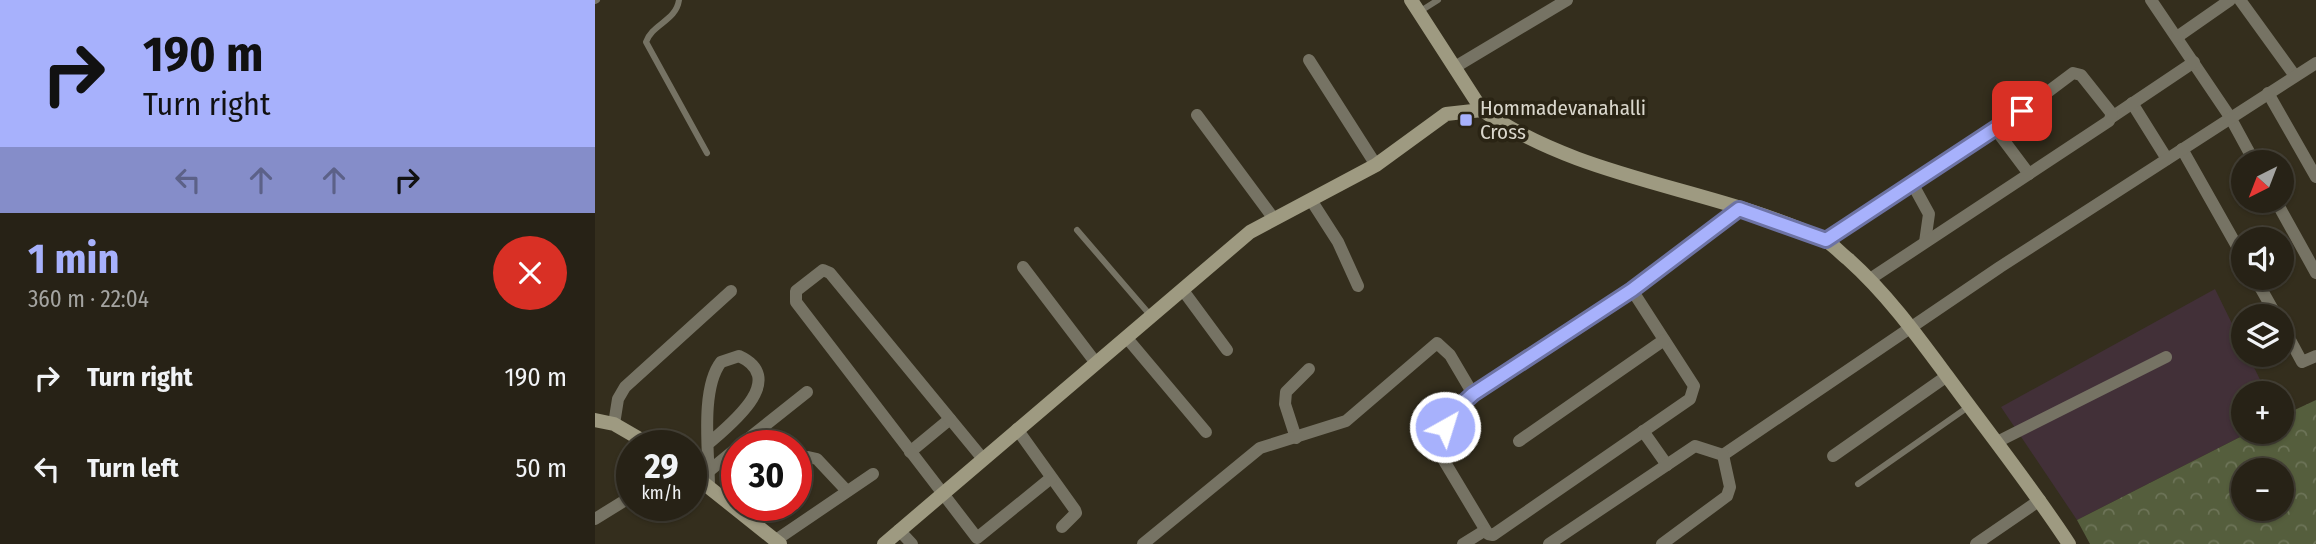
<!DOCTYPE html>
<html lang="en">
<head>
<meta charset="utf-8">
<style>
  :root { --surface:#272216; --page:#2f2a1f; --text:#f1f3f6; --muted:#a4a4a1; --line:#433f35; --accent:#a7b1fc }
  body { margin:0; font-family:"Fira Sans Condensed",sans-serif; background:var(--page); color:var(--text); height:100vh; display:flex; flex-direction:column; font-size:26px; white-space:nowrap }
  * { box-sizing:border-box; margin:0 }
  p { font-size:23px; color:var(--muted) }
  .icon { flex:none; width:38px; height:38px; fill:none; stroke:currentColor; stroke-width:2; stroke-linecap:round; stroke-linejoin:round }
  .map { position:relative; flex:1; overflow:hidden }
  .details { display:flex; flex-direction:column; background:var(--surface); width:595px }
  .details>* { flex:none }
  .hud { background:#a7b1fc; color:#111; overflow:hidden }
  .needle { width:46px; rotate:222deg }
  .buttons { position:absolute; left:1636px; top:150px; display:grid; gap:14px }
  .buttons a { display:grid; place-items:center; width:63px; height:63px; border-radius:50%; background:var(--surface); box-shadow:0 2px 5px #0004,0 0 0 2px var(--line); font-size:35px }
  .speed { position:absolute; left:21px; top:430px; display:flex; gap:14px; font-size:35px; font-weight:700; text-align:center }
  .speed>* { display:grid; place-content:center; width:91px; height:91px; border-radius:50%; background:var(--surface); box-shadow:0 2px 5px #0004,0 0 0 2px var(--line); line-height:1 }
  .speed small { font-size:18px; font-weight:400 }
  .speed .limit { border:10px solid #d22; background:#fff; color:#111 }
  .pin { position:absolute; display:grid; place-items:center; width:60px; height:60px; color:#fff; margin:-30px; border-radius:14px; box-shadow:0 4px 10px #0006 }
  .me { position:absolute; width:77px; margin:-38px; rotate:39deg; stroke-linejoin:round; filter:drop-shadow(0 0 5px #0008) }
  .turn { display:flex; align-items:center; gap:24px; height:147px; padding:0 28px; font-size:32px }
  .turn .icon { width:91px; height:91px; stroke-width:2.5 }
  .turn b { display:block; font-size:49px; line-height:60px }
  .lanes { display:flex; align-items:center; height:66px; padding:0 28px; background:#0003; justify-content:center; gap:35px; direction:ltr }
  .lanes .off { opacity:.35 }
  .round { display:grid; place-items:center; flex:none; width:74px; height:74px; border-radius:37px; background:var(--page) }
  .overview { display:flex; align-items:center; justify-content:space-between; height:119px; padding:0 28px }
  h1 { font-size:42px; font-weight:700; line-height:52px; color:var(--accent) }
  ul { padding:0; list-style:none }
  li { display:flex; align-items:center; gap:21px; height:91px; padding:0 28px }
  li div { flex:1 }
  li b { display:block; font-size:26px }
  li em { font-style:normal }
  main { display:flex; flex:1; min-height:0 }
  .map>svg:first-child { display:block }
  .education { fill:#423038 }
  .forest { fill:url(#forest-crowns); fill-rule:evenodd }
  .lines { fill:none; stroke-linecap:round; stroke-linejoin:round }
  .lane { stroke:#767364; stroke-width:6 }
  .street { stroke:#767364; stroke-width:12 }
  .secondary { stroke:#9e9a81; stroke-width:14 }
  .route-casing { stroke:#6d73a4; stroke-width:18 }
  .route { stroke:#a7b1fc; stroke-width:12 }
  .poi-dot { fill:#a7b1fc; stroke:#2a2414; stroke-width:2.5 }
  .labels { text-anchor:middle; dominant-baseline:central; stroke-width:7; stroke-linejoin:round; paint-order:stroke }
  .poi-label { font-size:21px; fill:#dad7cc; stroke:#2a2414; text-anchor:start }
</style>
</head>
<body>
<main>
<section class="details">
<div class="hud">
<div class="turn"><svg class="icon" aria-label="right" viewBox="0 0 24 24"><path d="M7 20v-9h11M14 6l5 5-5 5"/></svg><div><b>190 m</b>Turn right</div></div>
<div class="lanes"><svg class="icon off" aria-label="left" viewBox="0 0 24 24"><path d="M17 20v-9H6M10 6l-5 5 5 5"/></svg><svg class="icon off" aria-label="ahead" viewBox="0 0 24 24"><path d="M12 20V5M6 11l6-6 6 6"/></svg><svg class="icon off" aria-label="ahead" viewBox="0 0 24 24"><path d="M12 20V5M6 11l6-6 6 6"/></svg><svg class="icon" aria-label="right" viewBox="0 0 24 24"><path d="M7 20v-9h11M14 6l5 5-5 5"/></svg></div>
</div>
<div class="overview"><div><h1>1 min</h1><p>360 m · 22:04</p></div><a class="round" style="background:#d93025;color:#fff"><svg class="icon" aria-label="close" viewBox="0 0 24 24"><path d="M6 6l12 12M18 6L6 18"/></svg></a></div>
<ul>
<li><svg class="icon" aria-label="right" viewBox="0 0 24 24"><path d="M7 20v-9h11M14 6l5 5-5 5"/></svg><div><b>Turn right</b></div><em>190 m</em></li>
<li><svg class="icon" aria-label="left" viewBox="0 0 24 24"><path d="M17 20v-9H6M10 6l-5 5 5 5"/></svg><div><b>Turn left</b></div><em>50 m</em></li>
</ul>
</section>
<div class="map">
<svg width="1721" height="544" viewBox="0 0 1721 544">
  <defs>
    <pattern id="forest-crowns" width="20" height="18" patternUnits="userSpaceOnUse" patternTransform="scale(1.75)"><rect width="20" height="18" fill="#555e3d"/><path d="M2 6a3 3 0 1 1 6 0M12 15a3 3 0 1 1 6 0" fill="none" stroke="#6d7458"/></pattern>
  </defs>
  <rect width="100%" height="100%" fill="#342e1d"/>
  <polygon class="education" points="1620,289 1648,346 1648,355 1653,355 1672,394 1648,394 1648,432 1655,432 1482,520 1406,407"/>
  <path class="forest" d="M1721 400V544H1495L1482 520 1655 432H1687V416ZM1648 471H1687V509H1648Z"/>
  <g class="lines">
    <g class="lane">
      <path d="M84 0C81 21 57 24 51 42L112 153"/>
      <polyline points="0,1 2,0"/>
      <polyline points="824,12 843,0"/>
      <polyline points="482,230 556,316"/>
      <polyline points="1263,484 1373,407"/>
    </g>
    <g class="street">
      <polyline points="1556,0 1635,117 1660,163"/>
      <polyline points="1645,0 1700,76"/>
      <polyline points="1582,37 1635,0"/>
      <polyline points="714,60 781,165"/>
      <polyline points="860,67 972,0"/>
      <polyline points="1673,93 1721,177"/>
      <polyline points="1537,103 1572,159"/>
      <polyline points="602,115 679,219"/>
      <polyline points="1517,117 1599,62"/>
      <polyline points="1401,130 1434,174"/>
      <polyline points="1587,149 1648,257"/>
      <polyline points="1317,183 1334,214 1330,242"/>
      <polyline points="716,200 743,242 763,286"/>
      <polyline points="1681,201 1721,273"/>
      <polyline points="1231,240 1410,124 1478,73 1486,75 1517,114 1514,121 1275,279"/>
      <polyline points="428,267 501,363"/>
      <polyline points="1660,278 1682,317"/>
      <polyline points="587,289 632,350"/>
      <path d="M1037 290 1099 386 1095 399 898 535 893 534 845 454C843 428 860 409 878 394L1037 290 1144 209"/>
      <polyline points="1687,325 1707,362 1721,356"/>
      <polyline points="531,337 611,432"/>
      <polyline points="19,424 23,399 30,387 136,291"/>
      <polyline points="422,429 480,510 481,513 467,527"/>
      <polyline points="1048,431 1072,465"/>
      <polyline points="701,438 690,404 691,392 714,369"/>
      <polyline points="924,441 1069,340"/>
      <polyline points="1402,442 1571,357"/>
      <path d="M113 444C135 425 194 379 144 356L126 362C105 389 114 453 114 487"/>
      <polyline points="144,446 212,392"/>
      <polyline points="315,452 355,419"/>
      <polyline points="1128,455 1405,267 1721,63"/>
      <polyline points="1238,456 1352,376"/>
      <polyline points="388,459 235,273 228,270 201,291 201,302 382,538 456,478"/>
      <polyline points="201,465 213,457 222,459 252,491"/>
      <polyline points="114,471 142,448"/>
      <polyline points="0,519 37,496"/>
      <polyline points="304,530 317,544"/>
      <polyline points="181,540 278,474"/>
      <polyline points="548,544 665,448 751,421 842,343 855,355 878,394"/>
      <polyline points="868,544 889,531"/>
      <polyline points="954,544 1100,446 1128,455"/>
      <polyline points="1067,544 1132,496 1135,487 1128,455"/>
      <polyline points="1381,544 1445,500"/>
    </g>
    <g class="secondary">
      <polyline points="816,0 887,110"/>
      <polyline points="0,420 19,424 57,446"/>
      <polyline points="96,473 185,544"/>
      <path d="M289 544 655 232 781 165 851 114 887 110C988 181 1118 187 1228 239 1237 243 1245 253 1253 259 1292 294 1321 334 1352 376 1393 432 1436 486 1474 544"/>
    </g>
  </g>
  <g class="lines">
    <g class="route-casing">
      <polyline id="route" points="850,427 867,404 878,394 1037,290 1144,209 1231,240 1427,111"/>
    </g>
    <use href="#route" class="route"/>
  </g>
  <rect class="poi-dot" x="864" y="113" width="14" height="14" rx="3.5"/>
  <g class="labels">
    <g class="poi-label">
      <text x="885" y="108">Hommadevanahalli<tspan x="885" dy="24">Cross</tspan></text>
    </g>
  </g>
</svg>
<div class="buttons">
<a><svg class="needle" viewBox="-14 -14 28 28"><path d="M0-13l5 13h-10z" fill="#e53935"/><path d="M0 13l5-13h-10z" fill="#a4a4a1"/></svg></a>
<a><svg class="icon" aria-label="sound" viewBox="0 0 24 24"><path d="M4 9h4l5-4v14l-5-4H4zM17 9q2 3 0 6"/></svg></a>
<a><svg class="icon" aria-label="layers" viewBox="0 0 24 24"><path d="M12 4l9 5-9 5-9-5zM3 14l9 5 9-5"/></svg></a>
<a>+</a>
<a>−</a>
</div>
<div class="speed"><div>29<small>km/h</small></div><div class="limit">30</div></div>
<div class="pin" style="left:1427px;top:111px;background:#d93025"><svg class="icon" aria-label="arrive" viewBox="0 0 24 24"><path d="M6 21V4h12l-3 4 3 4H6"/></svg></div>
<svg class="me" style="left:850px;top:427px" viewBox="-20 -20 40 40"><circle r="17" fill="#a7b1fc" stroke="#fff" stroke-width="3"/><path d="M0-11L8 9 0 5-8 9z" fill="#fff"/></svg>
</div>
</main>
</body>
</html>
